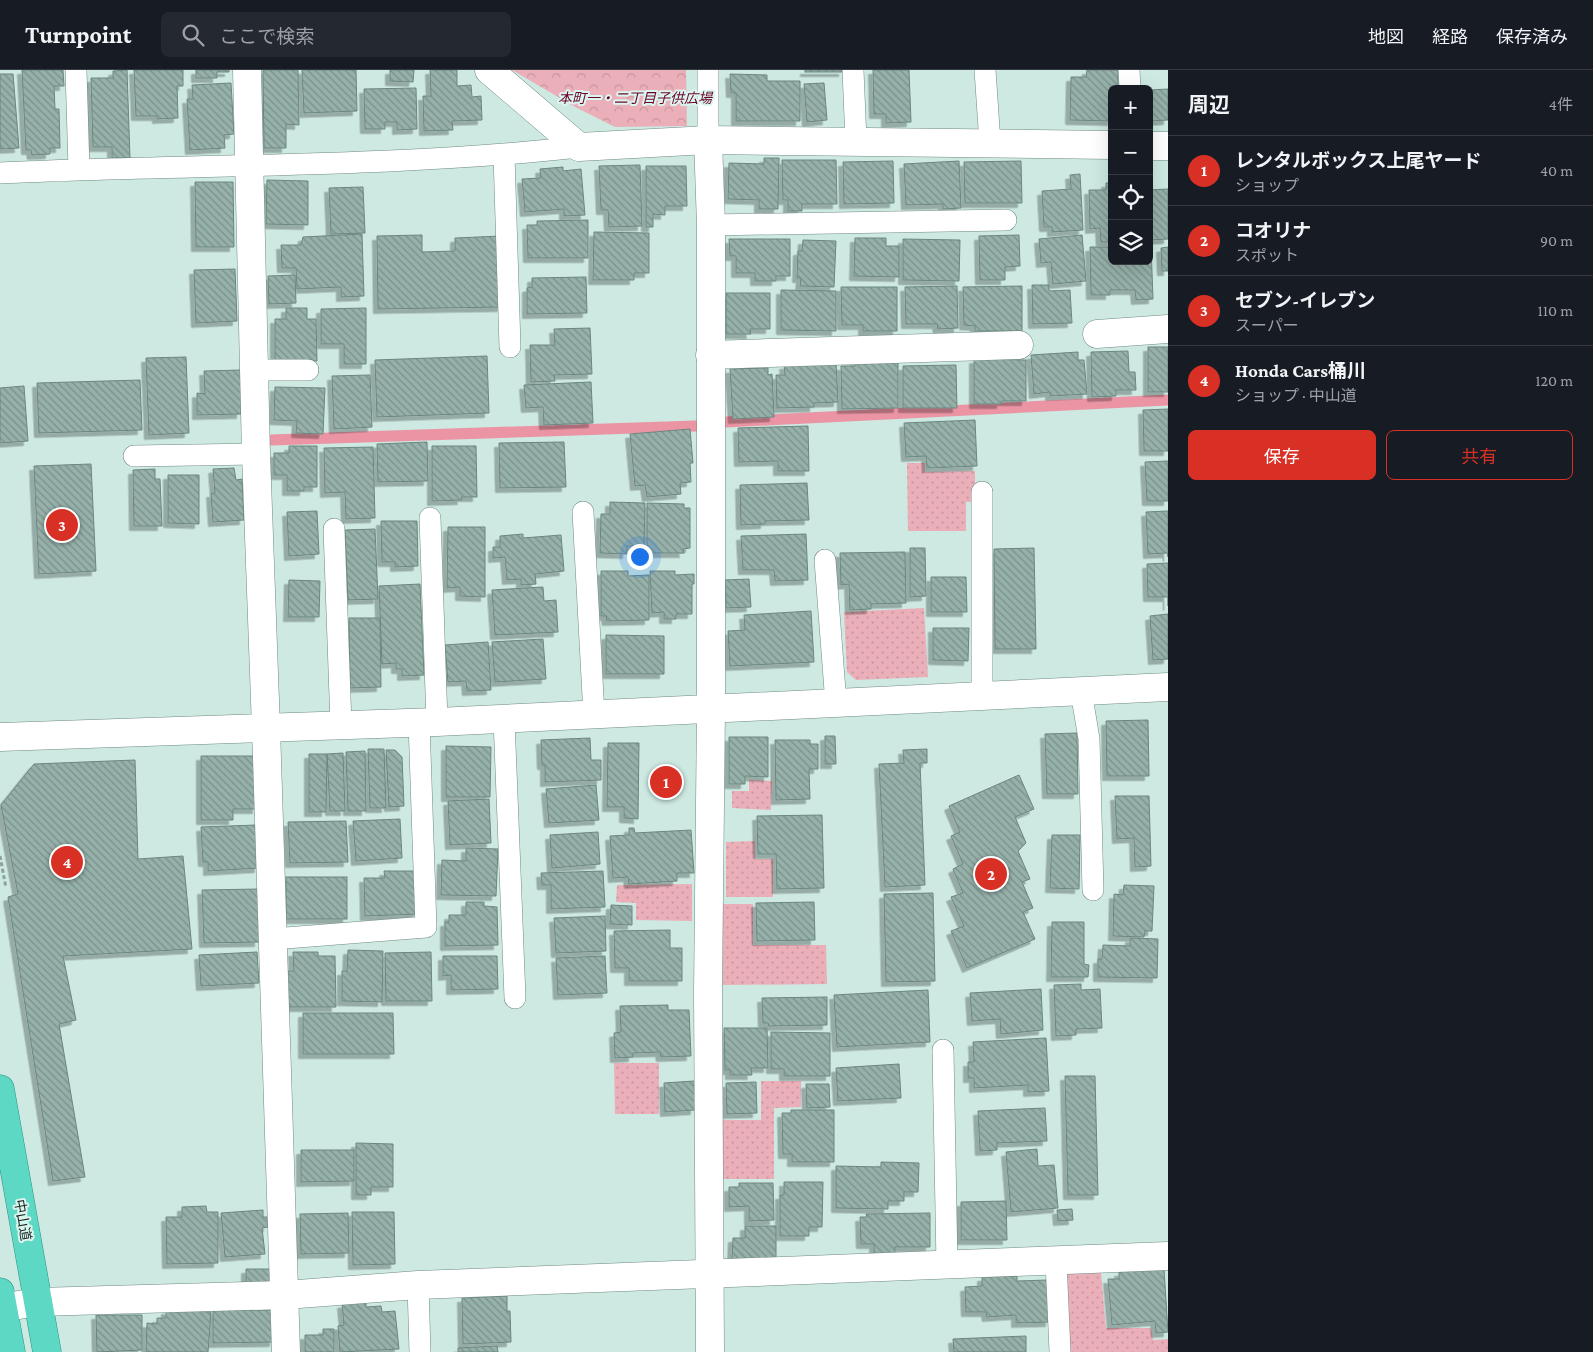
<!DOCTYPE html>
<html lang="ja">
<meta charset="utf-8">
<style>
body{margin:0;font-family:"Crimson Pro","Noto Sans JP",serif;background:#242831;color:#f1f3f6}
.controls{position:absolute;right:15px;top:15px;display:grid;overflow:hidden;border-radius:8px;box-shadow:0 5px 20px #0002}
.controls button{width:45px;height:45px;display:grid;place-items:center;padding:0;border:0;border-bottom:1px solid #363941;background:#171b24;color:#f1f3f6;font:25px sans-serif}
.you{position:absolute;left:639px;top:486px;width:18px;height:18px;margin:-12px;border:4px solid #fff;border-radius:50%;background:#1a73e8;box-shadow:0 0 0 8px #1a73e833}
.badge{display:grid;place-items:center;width:32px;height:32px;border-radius:50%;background:#d93025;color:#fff;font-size:16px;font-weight:700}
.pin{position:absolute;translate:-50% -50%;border:2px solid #fff;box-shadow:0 1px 5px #0006}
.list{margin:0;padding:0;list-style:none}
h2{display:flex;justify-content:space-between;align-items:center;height:65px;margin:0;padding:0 20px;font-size:21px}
h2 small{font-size:16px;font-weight:400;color:#9ea1a6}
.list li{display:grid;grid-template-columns:32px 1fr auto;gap:15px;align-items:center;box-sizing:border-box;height:70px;padding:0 20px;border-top:1px solid #363941}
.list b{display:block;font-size:19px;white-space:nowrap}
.list p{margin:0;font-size:16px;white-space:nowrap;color:#9ea1a6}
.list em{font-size:16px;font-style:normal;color:#9ea1a6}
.actions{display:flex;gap:10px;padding:15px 20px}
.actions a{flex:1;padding:11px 0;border:1px solid #d93025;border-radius:8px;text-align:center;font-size:18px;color:#d93025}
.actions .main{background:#d93025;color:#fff}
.icon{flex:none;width:28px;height:28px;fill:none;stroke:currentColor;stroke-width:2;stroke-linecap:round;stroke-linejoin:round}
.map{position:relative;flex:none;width:1168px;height:1282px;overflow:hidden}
header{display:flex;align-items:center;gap:30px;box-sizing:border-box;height:70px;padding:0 25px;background:#171b24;border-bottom:1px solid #363941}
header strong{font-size:24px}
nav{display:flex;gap:28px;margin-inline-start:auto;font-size:18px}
.search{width:350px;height:45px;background:#242831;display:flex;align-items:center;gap:12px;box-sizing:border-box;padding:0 18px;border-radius:8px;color:#9ea1a6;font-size:19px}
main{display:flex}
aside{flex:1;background:#171b24}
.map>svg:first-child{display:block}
.grass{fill:url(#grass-dots)}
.park{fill:url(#park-crowns)}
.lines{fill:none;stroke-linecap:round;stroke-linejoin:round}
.stream{stroke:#ea94a4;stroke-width:11}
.building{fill:url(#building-back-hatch);stroke:#6c8680;filter:url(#shadow)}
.service-casing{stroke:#708a84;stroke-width:22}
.minor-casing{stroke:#708a84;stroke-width:29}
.tertiary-casing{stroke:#708a84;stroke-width:29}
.trunk-casing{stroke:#2b9482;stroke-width:29}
.path{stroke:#8ba19b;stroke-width:3;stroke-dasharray:4 2.5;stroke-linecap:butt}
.service{stroke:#fff;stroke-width:21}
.minor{stroke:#fff;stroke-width:28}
.tertiary{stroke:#fff;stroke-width:28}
.trunk{stroke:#5cd8c4;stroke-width:28}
.labels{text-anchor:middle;stroke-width:4;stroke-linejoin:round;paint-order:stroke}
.park-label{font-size:14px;font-style:italic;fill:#6c022b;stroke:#daf6ef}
.street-label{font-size:14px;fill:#1a2522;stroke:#daf6ef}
</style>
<header>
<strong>Turnpoint</strong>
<div class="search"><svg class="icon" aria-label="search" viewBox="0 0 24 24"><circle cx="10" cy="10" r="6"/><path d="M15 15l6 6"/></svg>ここで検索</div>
<nav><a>地図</a><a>経路</a><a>保存済み</a></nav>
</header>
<main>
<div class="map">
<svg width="1168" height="1282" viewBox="0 0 1168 1282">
<defs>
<pattern id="grass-dots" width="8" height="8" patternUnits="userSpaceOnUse" patternTransform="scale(1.25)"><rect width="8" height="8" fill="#eaafb8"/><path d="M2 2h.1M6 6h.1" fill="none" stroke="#c8969e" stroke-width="1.8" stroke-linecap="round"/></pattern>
<pattern id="park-crowns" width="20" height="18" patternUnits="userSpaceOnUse" patternTransform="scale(1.25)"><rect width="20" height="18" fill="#eaafb8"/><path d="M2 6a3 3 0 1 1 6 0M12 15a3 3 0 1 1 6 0" fill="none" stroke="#c8969e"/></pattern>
<pattern id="building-back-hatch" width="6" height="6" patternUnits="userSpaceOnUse" patternTransform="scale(1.25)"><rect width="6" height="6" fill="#96b1aa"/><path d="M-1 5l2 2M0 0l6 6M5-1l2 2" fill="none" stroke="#7a908a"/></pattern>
<filter id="shadow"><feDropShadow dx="-4.5" dy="4.5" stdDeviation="0" flood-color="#0004"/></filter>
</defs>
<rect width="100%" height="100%" fill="#cde9e2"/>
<g class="grass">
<path d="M907,393H925V402L975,401V432H966V461H908Z"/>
<path d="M924,538L928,607L856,610L847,602L844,542Z"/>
<path d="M749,710L772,711L771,740L732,738V721H749Z"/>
<path d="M755,771V789H773V827H726V772Z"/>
<path d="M692,814V851L636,850V833L616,832L617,815Z"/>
<path d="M722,834H753V875H826L827,914L723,915Z"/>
<path d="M614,993H659V1044H615Z"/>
<path d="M761,1011H801V1037L774,1038V1109H721V1050H761Z"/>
<path d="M1101,1203L1106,1258H1151L1153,1270L1168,1269V1282H1069L1064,1204Z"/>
</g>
<path class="park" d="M512,0H686L687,56L615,57L577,38Z"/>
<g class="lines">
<g class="stream">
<path d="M726,352L1168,330"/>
<path d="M271,370L696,356"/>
</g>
</g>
<g class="building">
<path d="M22,0H63L64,16H54L55,39H59L60,78H50V84L32,85L31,80H26Z"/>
<path d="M127,0L130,88H112V77H93L91,8H113V1Z"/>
<path d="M134,0H183V16H177L178,48L157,49V46H136Z"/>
<path d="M196,0H229V2H217V8H196Z"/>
<path d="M263,0H298L299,55L286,54V78H264Z"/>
<path d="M302,0H356L357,41L304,43Z"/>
<path d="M390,0H414L413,12L390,11Z"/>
<path d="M430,0H457V16L471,15L472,27L481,26L482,50L452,51L453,60L424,61L423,26H431Z"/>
<rect x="805" y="0" width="38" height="2"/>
<path d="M873,0H909L911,52L886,53V44H874Z"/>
<path d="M1087,0H1118V19H1112V51L1070,50L1071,7H1086Z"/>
<path d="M0,4H13L19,78L0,79Z"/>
<path d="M730,4L767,5V11H800V51H736V23H731Z"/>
<path d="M231,13L234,64L224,65L225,78L190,80L187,29H193L192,15Z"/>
<path d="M824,13L827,50L807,52L804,14Z"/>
<path d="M416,18L417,59L397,60V52H385V59H365L364,19Z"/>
<path d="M1168,19V50L1150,51L1149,20Z"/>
<path d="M764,88H779L778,139H759V130L728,129L729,93L764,94Z"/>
<path d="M782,90H836L837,134H802V141H788V130H783Z"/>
<path d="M893,91L894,133L844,134L843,92Z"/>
<path d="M959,91L961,138L943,139V134L906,135L904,94Z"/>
<path d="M1021,91L1022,133H965L964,92Z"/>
<path d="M640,95L642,156L609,157L608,140H601L599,96Z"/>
<path d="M646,96H686L687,136H665V145L653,144V157H646Z"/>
<path d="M563,97V101L581,99L585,145L564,146V139L525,142L522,109L541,108L540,99Z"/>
<path d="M1080,104L1083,160L1052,162V157H1044L1042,121L1071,119L1070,105Z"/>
<path d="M267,110L308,111V155L266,154Z"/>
<path d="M195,112H233L234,177H196Z"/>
<path d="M1106,113H1112V172H1101L1100,158L1090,159L1089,120H1106Z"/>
<path d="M363,117L365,163L331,164L329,118Z"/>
<path d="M1168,119V169L1149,170V120Z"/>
<path d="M588,150V188H528L527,155H537V151Z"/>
<path d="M594,162L649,163V203H634V210H593Z"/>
<path d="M362,164L364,226L341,227V217L297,219L296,198H282L281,175H301L303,167Z"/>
<path d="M422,165V182L455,181V168L501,166L502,237L378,239L377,166Z"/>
<path d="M1019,165L1020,196L1005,197V210H980L979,166Z"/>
<path d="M1082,165L1086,211L1053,214L1051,192L1041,193L1039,169Z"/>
<path d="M855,168H886V176H899V207L854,206Z"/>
<path d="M729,169H790V206H776V211H755V203H736V186H730Z"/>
<path d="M903,169L960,170L959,211L903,210Z"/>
<path d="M803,170L836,171L834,217L800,216L801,208H797L798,181H802Z"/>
<path d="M1149,175H1151L1153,229L1136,230L1135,220H1110V225H1091L1090,177H1112V191H1149Z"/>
<path d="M1168,177V201H1162L1161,178Z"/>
<path d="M235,199L237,251L196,253L194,200Z"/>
<path d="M295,205L296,233L269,234L268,206Z"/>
<path d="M586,207L587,243L527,244V218L532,217V208Z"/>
<path d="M1032,215H1049V221L1070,220L1072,253L1033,254Z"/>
<path d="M957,216L958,258L938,259L937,254H906L905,217Z"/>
<path d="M1022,216V261H975V256L964,255L963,217Z"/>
<path d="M841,217H897V261H863V255H842Z"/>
<path d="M781,220L836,221V261L781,260Z"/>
<path d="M726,223H770V259H750L751,264H726Z"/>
<path d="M286,238H307V249H316L317,291H275V249H286Z"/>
<path d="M366,238V294H344V274H321V239Z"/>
<path d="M590,258L592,304L554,305L555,311L531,312L530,275H555L554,259Z"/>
<rect x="1148" y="277" width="20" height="45"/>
<path d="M1128,281L1129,302H1135L1136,320H1116V326L1092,327L1091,282Z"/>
<path d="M1078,282V290H1084L1087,324L1050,326V322L1034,324L1031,285Z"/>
<path d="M487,286L489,343L377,347L375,290Z"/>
<path d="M186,287L189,363L149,365L146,288Z"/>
<path d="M974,289L1026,290V331H1001V334H974Z"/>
<path d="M855,291H898V338L842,339L841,296H855Z"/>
<path d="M836,293L838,332L814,333V337L777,338L776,305H785L784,295Z"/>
<path d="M956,295L957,338H903V296Z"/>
<path d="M768,298V305L772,304L774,347L733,349L730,299Z"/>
<path d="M241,300V344L197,345V323L205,324L204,301Z"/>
<path d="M370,305L372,357L334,359L332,306Z"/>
<path d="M140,310L142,360L39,363L37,313Z"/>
<path d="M591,312L593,353L544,355L543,337L526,338L524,315Z"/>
<path d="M24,316L28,371L0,373V318Z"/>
<path d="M275,317L325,318L323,364L296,363L297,351L274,350Z"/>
<path d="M1168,339V381H1144L1143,340Z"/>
<path d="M975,350L977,396L927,398L926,386L906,387L904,353Z"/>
<path d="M808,356L809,401H778V391L739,392L738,358Z"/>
<path d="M690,359L693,393H690L691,412L680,413L681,424L647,427L645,415L635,416L630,364Z"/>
<path d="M427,372L428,411L378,412L377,374Z"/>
<path d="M564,372L566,417L500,418L499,373Z"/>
<path d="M289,376H317V417H304V421H287V405H274V383H289Z"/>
<path d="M432,376H476L477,427H461L462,430L432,431Z"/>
<path d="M373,377L375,448L346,449L345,422L325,423L324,378Z"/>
<path d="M1168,391V431H1147L1145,392Z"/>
<path d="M91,394L96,501L39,504L34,396Z"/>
<path d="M234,398L236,410L242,409L244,450L213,452L211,423H215L213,399Z"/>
<path d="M155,399V409H160L162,456H134L133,400Z"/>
<path d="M168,405H199V454L168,453Z"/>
<path d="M807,413L809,450L765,451V454L741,455L740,415Z"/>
<path d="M610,432L645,433L644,477L627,476V484L600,483L601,444H610Z"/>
<path d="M647,433L684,434V438H690V478L683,479L684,483H647Z"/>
<path d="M317,441L319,484L289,486L287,442Z"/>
<path d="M1168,441V487L1167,483L1148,484L1146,442Z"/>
<path d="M381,451H417L418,496L395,497V492H382Z"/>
<path d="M448,457H485V527L460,526V517L447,518Z"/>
<path d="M375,459L378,529L348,530L345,460Z"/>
<path d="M523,464V468L561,465L564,501L535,504L536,514L521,515V509L507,510L505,487L493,488V477H500V466Z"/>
<path d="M806,464L808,510L775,511L774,500H743L741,466Z"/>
<path d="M910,478H925L926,526L910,527Z"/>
<path d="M1034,478L1036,579H995L994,479Z"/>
<path d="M905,482L906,533L871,534V539L850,540L849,514L841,515L840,483Z"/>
<path d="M1168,493V536V527H1148L1147,494Z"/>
<path d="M601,501H628V506L649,505V550L607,551L606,546H601Z"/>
<path d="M650,501H675V505L694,504V514H692V544H676V549H664V542L652,543Z"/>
<path d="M931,507H966L967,542H931Z"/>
<path d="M749,509L751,537L726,538L725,510Z"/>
<path d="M289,510L320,511L319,547H288Z"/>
<path d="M420,514L424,605L402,606V599H396V593L382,594L379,516Z"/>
<path d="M543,517L544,531L556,530L558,562L495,565L492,520Z"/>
<path d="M811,541L814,592L730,596L728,561L745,560L744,545Z"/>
<path d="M1168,544V589L1153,590L1150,546Z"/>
<path d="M349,548H380L381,617L350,618Z"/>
<path d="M933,558H969L968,591L933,590Z"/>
<path d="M606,565L664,566V604H606Z"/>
<path d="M543,569L546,609L495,612L492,572Z"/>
<path d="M488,572L491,620L467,621L466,611L448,612L445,575Z"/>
<path d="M1148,650L1149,706H1107L1106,651Z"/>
<path d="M1077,663L1078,724H1047L1045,664Z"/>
<path d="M825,666H835L836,694H825Z"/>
<path d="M729,667H768V707L745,706V714H729Z"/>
<path d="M590,668L591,690H601V710L545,712V695H542L541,670Z"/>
<path d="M775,670H810V674H818V699H809L810,729L776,730Z"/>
<path d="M608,673H639L638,749L624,748V737H607Z"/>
<path d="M446,676L491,677L490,727H446Z"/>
<path d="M368,679H384L386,738H370Z"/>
<path d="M927,679V693H920L925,815L885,817L879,694L904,693L903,680Z"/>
<path d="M386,680H395L402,687L404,736L389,737Z"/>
<path d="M365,681L366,741H348L346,682Z"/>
<path d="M343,683L345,741H330L327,684Z"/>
<path d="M309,684H327L326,742H309Z"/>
<path d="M201,686H256L257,739H233V750H201Z"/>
<path d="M135,690L138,789L183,786L192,879L63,886L76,950L59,954L85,1107L53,1111L8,827L18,824L1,735L34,694Z"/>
<path d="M1019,705L1034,739L1015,747L1026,773L1018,781L1030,809L1022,812L1033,838L1023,842L1035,869L967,898L951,861L964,856L951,827L963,823L953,799L963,794L951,766L960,762L949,736Z"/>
<path d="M596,715L599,750L549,753L546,719Z"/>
<path d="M1115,726H1149L1151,796L1135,797L1134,768L1117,769Z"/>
<path d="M489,729L491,773L450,775L448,731Z"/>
<path d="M822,745L824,818L777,819L776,784H758L757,746Z"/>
<path d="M400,749L402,788L356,791L353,751Z"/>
<path d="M346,751L348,792L290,793L288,752Z"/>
<path d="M256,755L259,798L208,801V792H203L201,757Z"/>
<path d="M629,758H634L635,763L691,760L694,803H677V811L629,814L628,807L613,808L610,766L629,765Z"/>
<path d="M598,762L600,794L552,798L550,765Z"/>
<path d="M1052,765H1080L1079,819L1050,818Z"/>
<path d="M466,778L498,779L496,826L441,825L442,790L466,791Z"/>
<path d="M384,801H417L418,844L365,846L364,808H385Z"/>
<path d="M603,801L605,837L551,839V815H542L541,803Z"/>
<rect x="286" y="807" width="61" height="42"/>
<path d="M1124,815L1154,816L1152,861H1145L1144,867L1113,866L1114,824L1123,825Z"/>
<path d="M259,819V872L204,873L202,820Z"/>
<path d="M933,823L935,911L886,912L884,824Z"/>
<path d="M466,832H484V836L497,837L498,875L445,876V852H449V845H466Z"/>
<path d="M814,832L815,870L757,871L756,833Z"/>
<path d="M611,835L632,836V855L610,854Z"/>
<path d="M605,846L606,881L556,883L554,848Z"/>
<path d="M1052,852H1084V894L1089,895L1088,907H1051Z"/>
<path d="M670,860V878H682V911H629V898H615L614,861Z"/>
<path d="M1130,868L1158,869L1157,908L1098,907V889H1102L1103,875L1130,876Z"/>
<path d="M348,880L383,881L382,932L342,931V901H347Z"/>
<path d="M257,882L259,913L201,916L199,885Z"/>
<path d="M293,882H318V886H335L336,937H286V901H294Z"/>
<path d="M431,882L432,931H386L385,883Z"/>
<path d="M443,886H497L498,919L451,920V905L443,906Z"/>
<path d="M605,886L607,923L558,925L556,888Z"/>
<path d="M1081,914V920L1100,919L1102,958L1076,959V965L1056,966L1054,915Z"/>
<path d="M1041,919L1043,960L1001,964L1000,949L972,951L970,923Z"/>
<path d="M928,920L930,972L837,977L834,925Z"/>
<path d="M827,927V955L769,956L768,953H763L762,928Z"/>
<path d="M668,935V940H689L691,986L661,987L660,982L633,983V987L615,988L614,963L621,962L620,936Z"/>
<path d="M303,943H393L394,984H303Z"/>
<path d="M724,958H767L768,998H751L752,1005H730V1000H725Z"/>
<path d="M771,962L830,963V1006H784V999H771Z"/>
<path d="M1046,968L1049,1021L1028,1022V1015L974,1018V1008H968V992H974L973,972Z"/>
<path d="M899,994L901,1028L838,1031L836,998Z"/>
<path d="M1065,1006H1095L1098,1125H1068Z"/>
<path d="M694,1011L695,1040L665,1042L664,1013Z"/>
<path d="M756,1012L757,1043L727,1044L726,1013Z"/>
<path d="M806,1014H829L830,1037L807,1038Z"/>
<path d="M1045,1038L1047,1071L997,1073V1080L980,1081L978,1041Z"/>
<path d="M791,1040H834V1092H792V1084H783L782,1043H791Z"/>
<path d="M356,1073L393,1074V1117H371V1125H356Z"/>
<path d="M1037,1079L1038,1096L1054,1095L1058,1138L1011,1142L1006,1082Z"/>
<path d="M301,1080H354V1111L301,1112Z"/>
<path d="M881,1092L919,1093L918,1122H904V1131H888V1139L836,1138V1096L881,1097Z"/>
<path d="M784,1112H823L822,1157H809V1166H780V1125H784Z"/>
<path d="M739,1113H773L774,1150L749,1151V1136L729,1137V1117H739Z"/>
<path d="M1006,1131L1007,1170H961V1132Z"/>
<path d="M206,1136L207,1142H218V1193L167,1194L166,1147H182V1137Z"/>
<path d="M1072,1139L1073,1150L1058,1151L1057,1140Z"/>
<path d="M263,1140V1147H267L268,1157L262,1158L265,1184L225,1187L221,1143Z"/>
<path d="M352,1142H394L395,1194L353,1195Z"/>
<path d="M348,1143L349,1183L301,1184L300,1144Z"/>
<path d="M930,1143V1177H895V1184H874V1174H861L860,1147H867L866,1144Z"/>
<path d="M745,1156H776V1189H732L733,1168H745Z"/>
<path d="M246,1199H270V1215L246,1216Z"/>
<path d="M1164,1199L1168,1262L1156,1263L1155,1251L1112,1255L1108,1209H1119V1202Z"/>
<path d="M1017,1206V1211L1048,1210L1050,1252L1016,1253V1245L987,1247L986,1242H966L965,1217L982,1216V1207Z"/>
<path d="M507,1226V1241H510L511,1272L463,1274L462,1228Z"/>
<path d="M366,1232V1237L381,1236L382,1242L395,1241L399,1279L340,1282L338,1256L344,1255L342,1234Z"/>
<path d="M166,1240L211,1242L208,1282H146L147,1253L157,1254V1248H166Z"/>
<path d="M213,1240H274V1272L213,1273Z"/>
<path d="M96,1245H142V1280L97,1282Z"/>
<path d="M323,1259H334V1282H305V1265H323Z"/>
<path d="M1026,1266V1282H954L953,1269Z"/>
<path d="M497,1276L498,1282H458V1278Z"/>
</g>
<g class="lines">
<g class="service-casing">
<g id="service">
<path d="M76,0L79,99"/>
<path d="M853,0L856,71"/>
<path d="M985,0L990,73"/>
<path d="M1129,0L1130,19"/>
<path d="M708,70V0"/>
<path d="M504,85L510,277"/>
<path d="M0,103C193,94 387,98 579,77"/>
<path d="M711,155L1006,150"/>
<path d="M253,300H308"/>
<path d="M134,386L256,384"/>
<path d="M583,442L594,645"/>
<path d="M430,448L437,652"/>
<path d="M334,459L341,655"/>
<path d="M825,490L836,634"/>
<path d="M1081,621L1089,669L1093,820"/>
<path d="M982,627V422"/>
<path d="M504,649L515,928"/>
<path d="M273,869L426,857L419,652"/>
<path d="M943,980L947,1195"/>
<path d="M1056,1190L1060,1282"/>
<path d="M418,1215L420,1282"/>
</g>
</g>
<g class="minor-casing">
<g id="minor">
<path d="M247,0L256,384L266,658L286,1282"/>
<path d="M489,0L579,77L708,70L1112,75"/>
<path d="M708,70L711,155V639L708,922L710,1282"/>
<path d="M1149,76H1168"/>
<path d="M1097,264L1168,259"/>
<path d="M710,285L1019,275"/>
<path d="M0,1238L38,1232L285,1225L418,1215L1168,1186"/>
</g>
</g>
<g class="tertiary-casing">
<path id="tertiary" d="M0,667L437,652L1168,617"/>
</g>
<g class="trunk-casing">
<g id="trunk">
<path d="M0,1019L47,1282"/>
<path d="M0,1222L11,1282"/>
</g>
</g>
<path class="path" d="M0,786L6,818"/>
<use href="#service" class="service"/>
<use href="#minor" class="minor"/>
<use href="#tertiary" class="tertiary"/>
<use href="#trunk" class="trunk"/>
</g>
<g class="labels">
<g class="park-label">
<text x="635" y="33">本町一・二丁目子供広場</text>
</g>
<g class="street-label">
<text transform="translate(23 1150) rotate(80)" y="5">中山道</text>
</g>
</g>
</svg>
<div class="controls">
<button>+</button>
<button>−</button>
<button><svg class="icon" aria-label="locate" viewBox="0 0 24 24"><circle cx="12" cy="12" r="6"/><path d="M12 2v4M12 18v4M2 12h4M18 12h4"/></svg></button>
<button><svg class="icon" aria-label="layers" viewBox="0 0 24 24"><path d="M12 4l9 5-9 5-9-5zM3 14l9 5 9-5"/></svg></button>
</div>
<div class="you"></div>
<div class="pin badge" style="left:666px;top:712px">1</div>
<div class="pin badge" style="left:991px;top:804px">2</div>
<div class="pin badge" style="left:62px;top:455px">3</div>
<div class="pin badge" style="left:67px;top:792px">4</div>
</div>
<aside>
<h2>周辺<small>4件</small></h2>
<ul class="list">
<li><span class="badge">1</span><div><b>レンタルボックス上尾ヤード</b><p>ショップ</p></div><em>40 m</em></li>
<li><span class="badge">2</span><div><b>コオリナ</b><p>スポット</p></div><em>90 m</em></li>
<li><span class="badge">3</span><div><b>セブン-イレブン</b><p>スーパー</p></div><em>110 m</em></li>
<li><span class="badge">4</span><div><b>Honda Cars桶川</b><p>ショップ · 中山道</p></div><em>120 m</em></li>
</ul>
<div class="actions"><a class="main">保存</a><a>共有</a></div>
</aside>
</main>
